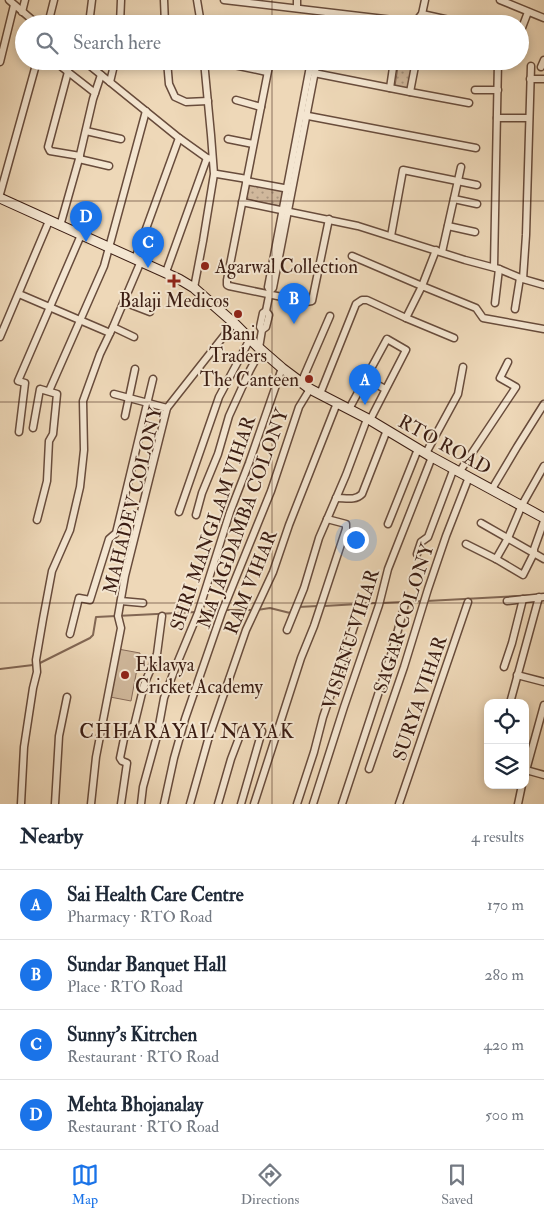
<!DOCTYPE html>
<meta charset="utf-8">
<style>
body{margin:0;font-family:"IM FELL Double Pica",serif;background:#f6f6f7;color:#1f2937}
.controls{position:absolute;right:15px;bottom:15px;display:grid;overflow:hidden;border-radius:10px;box-shadow:0 2px 8px #0003}
.controls button{width:45px;height:45px;display:grid;place-items:center;padding:0;border:0;border-bottom:1px solid #e0e1e3;background:#fff;color:#1f2937;font:25px sans-serif}
.you{position:absolute;left:355px;top:539px;width:18px;height:18px;margin:-12px;border:4px solid #fff;border-radius:50%;background:#1a73e8;box-shadow:0 0 0 8px #1a73e833}
.badge{display:grid;place-items:center;width:32px;height:32px;border-radius:50%;background:#1a73e8;color:#fff;font-size:16px;font-weight:700}
.pin{position:absolute;translate:-50% -41px;filter:drop-shadow(0 1px 2px #0008)}
.pin::after{content:'';position:absolute;top:26px;width:18px;height:15px;background:inherit;clip-path:polygon(0 0,100% 0,50% 100%)}
.list{margin:0;padding:0;list-style:none}
h2{display:flex;justify-content:space-between;align-items:center;height:65px;margin:0;padding:0 20px;font-size:21px}
h2 small{font-size:16px;font-weight:400;color:#747a83}
.list li{display:grid;grid-template-columns:32px 1fr auto;gap:15px;align-items:center;box-sizing:border-box;height:70px;padding:0 20px;border-top:1px solid #e0e1e3}
.list b{display:block;font-size:19px;white-space:nowrap}
.list p{margin:0;font-size:16px;white-space:nowrap;color:#747a83}
.list em{font-size:16px;font-style:normal;color:#747a83}
.icon{flex:none;width:28px;height:28px;fill:none;stroke:currentColor;stroke-width:2;stroke-linecap:round;stroke-linejoin:round}
.map{position:relative;flex:none;width:544px;height:804px;overflow:hidden}
.search{position:absolute;background:#fff;box-shadow:0 2px 8px #0003;left:15px;right:15px;top:15px;height:55px;display:flex;align-items:center;gap:12px;box-sizing:border-box;padding:0 18px;border-radius:28px;color:#747a83;font-size:19px}
.sheet{height:345px;background:#fff}
nav{display:flex;justify-content:space-around;align-items:center;box-sizing:border-box;height:70px;border-top:1px solid #e0e1e3;background:#fff;font-size:14px;color:#747a83}
nav a{display:grid;justify-items:center;gap:2px}
nav .on{color:#1a73e8}
.map>svg:first-child{display:block}
.green{fill:#d0b89c;stroke:#866a58}
.park{fill:url(#park-dots);stroke:#866a58}
.lines{fill:none;stroke-linecap:round;stroke-linejoin:round}
.stream{stroke:#826754;stroke-width:2}
.street-casing{stroke:#684c3c;stroke-width:9}
.secondary-casing{stroke:#3b1d13;stroke-width:11}
.street{stroke:#f4e6d1;stroke-width:6}
.secondary{stroke:#f4e6d1;stroke-width:9}
.grid{fill:none;stroke:#3b1d13;stroke-width:1;stroke-opacity:0.55}
.poi-dot{fill:#8f2418;stroke:#f4e6d1;stroke-width:2}
.labels{text-anchor:middle;stroke-width:4;stroke-linejoin:round;paint-order:stroke}
.poi-label{font-size:19px;fill:#3b1d13;stroke:#f4e6d1;text-anchor:start}
.street-label{font-size:19px;fill:#3b1d13;stroke:#f4e6d1}
.neighbourhood-label{font-size:20px;letter-spacing:1px;fill:#3b1d13;stroke:#f4e6d1}
</style>
<div class="map">
<svg width="544" height="804" viewBox="0 0 544 804">
<defs>
<pattern id="park-dots" width="8" height="8" patternUnits="userSpaceOnUse" patternTransform="scale(1.25)"><rect width="8" height="8" fill="#d0b89c"/><path d="M2 2h.1M6 6h.1" fill="none" stroke="#aa957e" stroke-width="1.8" stroke-linecap="round"/></pattern>
</defs>
<rect width="100%" height="100%" fill="#eed8b8"/>
<filter id="stains"><feTurbulence type="fractalNoise" baseFrequency=".004" numOctaves="4"/><feColorMatrix values="0 0 0 0 .2 0 0 0 0 .09 0 0 0 0 .02 0 0 0 .5 -.17"/></filter>
<radialGradient id="worn" r=".72"><stop offset=".6" stop-color="#630" stop-opacity="0"/><stop offset="1" stop-color="#630" stop-opacity=".3"/></radialGradient>
<path class="green" d="M118,649L140,653L131,701L110,697Z"/>
<g class="park">
<path d="M399,61H412L408,88L395,86Z"/>
<path d="M250,184L283,190L280,206L246,199Z"/>
</g>
<g class="lines">
<g class="stream">
<path d="M427,601L537,595"/>
<path d="M382,603L422,601"/>
<path d="M324,606L376,603"/>
<path d="M298,607L318,606"/>
<path d="M225,610H253"/>
<path d="M257,610L270,608L290,613L293,607"/>
<path d="M201,612L220,610"/>
<path d="M38,664L90,638L93,635L96,617L197,612"/>
<path d="M0,669L33,665"/>
</g>
<g class="street-casing">
<g id="street">
<path d="M9,0L37,24"/>
<path d="M164,0L165,24"/>
<path d="M197,0L201,24"/>
<path d="M224,0L410,22L417,20L422,14L425,0"/>
<path d="M500,0L544,18"/>
<path d="M297,8V0"/>
<path d="M22,12L25,0"/>
<path d="M422,14L467,24"/>
<path d="M203,20L219,24"/>
<path d="M48,24L54,0"/>
<path d="M89,24L92,0"/>
<path d="M120,24L121,0"/>
<path d="M520,33L528,12"/>
<path d="M54,61L95,93"/>
<path d="M84,61L179,138L207,158L212,159"/>
<path d="M167,61L169,84L175,97L186,102L208,101"/>
<path d="M215,61L267,72"/>
<path d="M270,61L227,280V285L229,286L306,302L312,301L329,219"/>
<path d="M0,62L14,5"/>
<path d="M541,67L544,60"/>
<path d="M68,72L48,147L50,151L80,156"/>
<path d="M314,73L410,92L469,103"/>
<path d="M530,79H544"/>
<path d="M110,82L115,61"/>
<path d="M390,88L394,61"/>
<path d="M475,90H498"/>
<path d="M410,92L416,61"/>
<path d="M236,100L261,107"/>
<path d="M303,115L476,148"/>
<path d="M497,118H529"/>
<path d="M86,131L121,139"/>
<path d="M228,139L253,144"/>
<path d="M79,159L109,166"/>
<path d="M217,174L247,179"/>
<path d="M246,181L289,189"/>
<path d="M0,194L37,61"/>
<path d="M454,199L477,204"/>
<path d="M242,202L358,226L465,260L499,269L523,279L544,285"/>
<path d="M60,226L79,159L93,99L101,75"/>
<path d="M448,226L475,232"/>
<path d="M391,236L403,170L477,185"/>
<path d="M442,252L461,167"/>
<path d="M352,256L422,286L436,250"/>
<path d="M135,259L179,138"/>
<path d="M494,267L498,61"/>
<path d="M166,272L207,158"/>
<path d="M523,279L526,235L531,66"/>
<path d="M194,288L203,241L214,174L211,135L204,61"/>
<path d="M270,291L273,288L317,61"/>
<path d="M19,294L110,333"/>
<path d="M124,302L150,312"/>
<path d="M495,303L499,269"/>
<path d="M515,309L520,278"/>
<path d="M406,318L454,338"/>
<path d="M113,327L134,337"/>
<path d="M262,330L260,327L263,313L266,311"/>
<path d="M0,337L49,221"/>
<path d="M259,348L262,330L266,327L269,315L266,311L270,291L268,287L311,61"/>
<path d="M365,378L385,389"/>
<path d="M301,383L330,316"/>
<path d="M49,391L104,266L146,111"/>
<path d="M114,394L167,408"/>
<path d="M320,394L356,304L362,300H367L406,318L422,286L476,308L483,318L544,329"/>
<path d="M349,409L387,339L406,350L370,420"/>
<path d="M125,416L135,369"/>
<path d="M33,428L40,389L57,394L53,434L49,441L47,481L37,520"/>
<path d="M19,432L25,383L18,381L81,235"/>
<path d="M426,453L458,394L463,367"/>
<path d="M460,471L516,387L500,378L508,362"/>
<path d="M492,489L517,447L544,404"/>
<path d="M336,498C346,498 355,501 362,494L387,430"/>
<path d="M179,512L219,397L250,339"/>
<path d="M196,515L202,493L218,454L229,416L250,370L261,350"/>
<path d="M481,523L544,559"/>
<path d="M388,524L418,449"/>
<path d="M466,544L496,559L523,575L534,553V549L544,521"/>
<path d="M417,554L421,542L428,537L454,468"/>
<path d="M496,559L508,538L522,505L544,466"/>
<path d="M121,601L143,603"/>
<path d="M507,601L544,597"/>
<path d="M287,630L304,588L319,538L346,475L367,419"/>
<path d="M70,634L79,598L90,600L109,539L116,533L153,379"/>
<path d="M504,667L512,643L523,599"/>
<path d="M517,675L544,682"/>
<path d="M510,703L539,597"/>
<path d="M369,769L404,667L428,589L446,536L469,477"/>
<path d="M526,770L544,775"/>
<path d="M525,774L544,705"/>
<path d="M21,804L24,747L33,688L37,672L36,660L43,619L52,571L70,530L80,487L84,450L83,401L100,354L113,327L141,261"/>
<path d="M55,804L59,736L67,697"/>
<path d="M91,804L96,757L121,628L118,616L125,576L167,408L234,323"/>
<path d="M121,804L127,763L122,761L120,758L126,729L134,726L144,685L157,654L162,616"/>
<path d="M141,804L143,787L157,736L164,698L176,666L198,613L230,512L249,463L282,368"/>
<path d="M164,804L174,758L185,719L222,612L271,491L299,407L310,389"/>
<path d="M190,804L208,740L246,630L273,572L289,525L337,403"/>
<path d="M218,804L231,759L242,730"/>
<path d="M241,804L262,731"/>
<path d="M254,804L301,658L314,626L346,529V524L327,519"/>
<path d="M297,804L314,752L323,717L355,624"/>
<path d="M313,804L344,707L379,605L388,569L432,457"/>
<path d="M342,804L392,652L405,604"/>
<path d="M399,804L468,602"/>
<path d="M518,804L522,785"/>
</g>
</g>
<g class="secondary-casing">
<path id="secondary" d="M0,198L179,279L194,288L234,323L259,348L282,368L310,389L370,420L430,456L544,518"/>
</g>
<use href="#street" class="street"/>
<use href="#secondary" class="secondary"/>
</g>
<path class="grid" d="M272,0V24M272,61V804M0,201H544M0,402H544M0,603H544"/>
<g class="poi-dot">
<circle cx="205" cy="266" r="5"/>
<path d="M171.5 273.5h5v5h5v5h-5v5h-5v-5h-5v-5h5z"/>
<circle cx="238" cy="314" r="5"/>
<circle cx="309" cy="379" r="5"/>
<circle cx="125" cy="675" r="5"/>
</g>
<g class="labels">
<g class="poi-label">
<text x="215" y="273">Agarwal Collection</text>
<text x="174" y="307" text-anchor="middle">Balaji Medicos</text>
<text x="238" y="340" text-anchor="middle">Bani<tspan x="238" dy="22">Traders</tspan></text>
<text x="299" y="386" text-anchor="end">The Canteen</text>
<text x="135" y="671">Eklavya<tspan x="135" dy="22">Cricket Academy</tspan></text>
</g>
<g class="street-label">
<text transform="translate(445 444) rotate(29)" y="7">RTO ROAD</text>
<text transform="translate(132 500) rotate(-76)" y="7">MAHADEV COLONY</text>
<text transform="translate(242 518) rotate(-70)" y="7">MA JAGDAMBA COLONY</text>
<text transform="translate(212 523) rotate(-71)" y="7">SHRI MANGLAM VIHAR</text>
<text transform="translate(250 582) rotate(-68)" y="7">RAM VIHAR</text>
<text transform="translate(403 618) rotate(-72)" y="7">SAGAR COLONY</text>
<text transform="translate(350 639) rotate(-72)" y="7">VISHNU VIHAR</text>
<text transform="translate(419 698) rotate(-71)" y="7">SURYA VIHAR</text>
</g>
<g class="neighbourhood-label">
<text x="187" y="738">CHHARAYAL NAYAK</text>
</g>
</g>
<rect width="100%" height="100%" filter="url(#stains)"/>
<rect width="100%" height="100%" fill="url(#worn)"/>
</svg>
<div class="controls">
<button><svg class="icon" aria-label="locate" viewBox="0 0 24 24"><circle cx="12" cy="12" r="6"/><path d="M12 2v4M12 18v4M2 12h4M18 12h4"/></svg></button>
<button><svg class="icon" aria-label="layers" viewBox="0 0 24 24"><path d="M12 4l9 5-9 5-9-5zM3 14l9 5 9-5"/></svg></button>
</div>
<div class="you"></div>
<div class="pin badge" style="left:365px;top:405px">A</div>
<div class="pin badge" style="left:294px;top:324px">B</div>
<div class="pin badge" style="left:148px;top:268px">C</div>
<div class="pin badge" style="left:86px;top:242px">D</div>
<div class="search"><svg class="icon" aria-label="search" viewBox="0 0 24 24"><circle cx="10" cy="10" r="6"/><path d="M15 15l6 6"/></svg>Search here</div>
</div>
<section class="sheet">
<h2>Nearby<small>4 results</small></h2>
<ul class="list">
<li><span class="badge">A</span><div><b>Sai Health Care Centre</b><p>Pharmacy · RTO Road</p></div><em>170 m</em></li>
<li><span class="badge">B</span><div><b>Sundar Banquet Hall</b><p>Place · RTO Road</p></div><em>280 m</em></li>
<li><span class="badge">C</span><div><b>Sunny's Kitrchen</b><p>Restaurant · RTO Road</p></div><em>420 m</em></li>
<li><span class="badge">D</span><div><b>Mehta Bhojanalay</b><p>Restaurant · RTO Road</p></div><em>500 m</em></li>
</ul>
</section>
<nav>
<a class="on"><svg class="icon" aria-label="map" viewBox="0 0 24 24"><path d="M3 6l6-2 6 2 6-2v14l-6 2-6-2-6 2zM9 4v14M15 6v14"/></svg>Map</a>
<a><svg class="icon" aria-label="directions" viewBox="0 0 24 24"><path d="M12 3l9 9-9 9-9-9zM9 14v-3h6M13 9l2 2-2 2"/></svg>Directions</a>
<a><svg class="icon" aria-label="saved" viewBox="0 0 24 24"><path d="M7 4h10v16l-5-4-5 4z"/></svg>Saved</a>
</nav>
